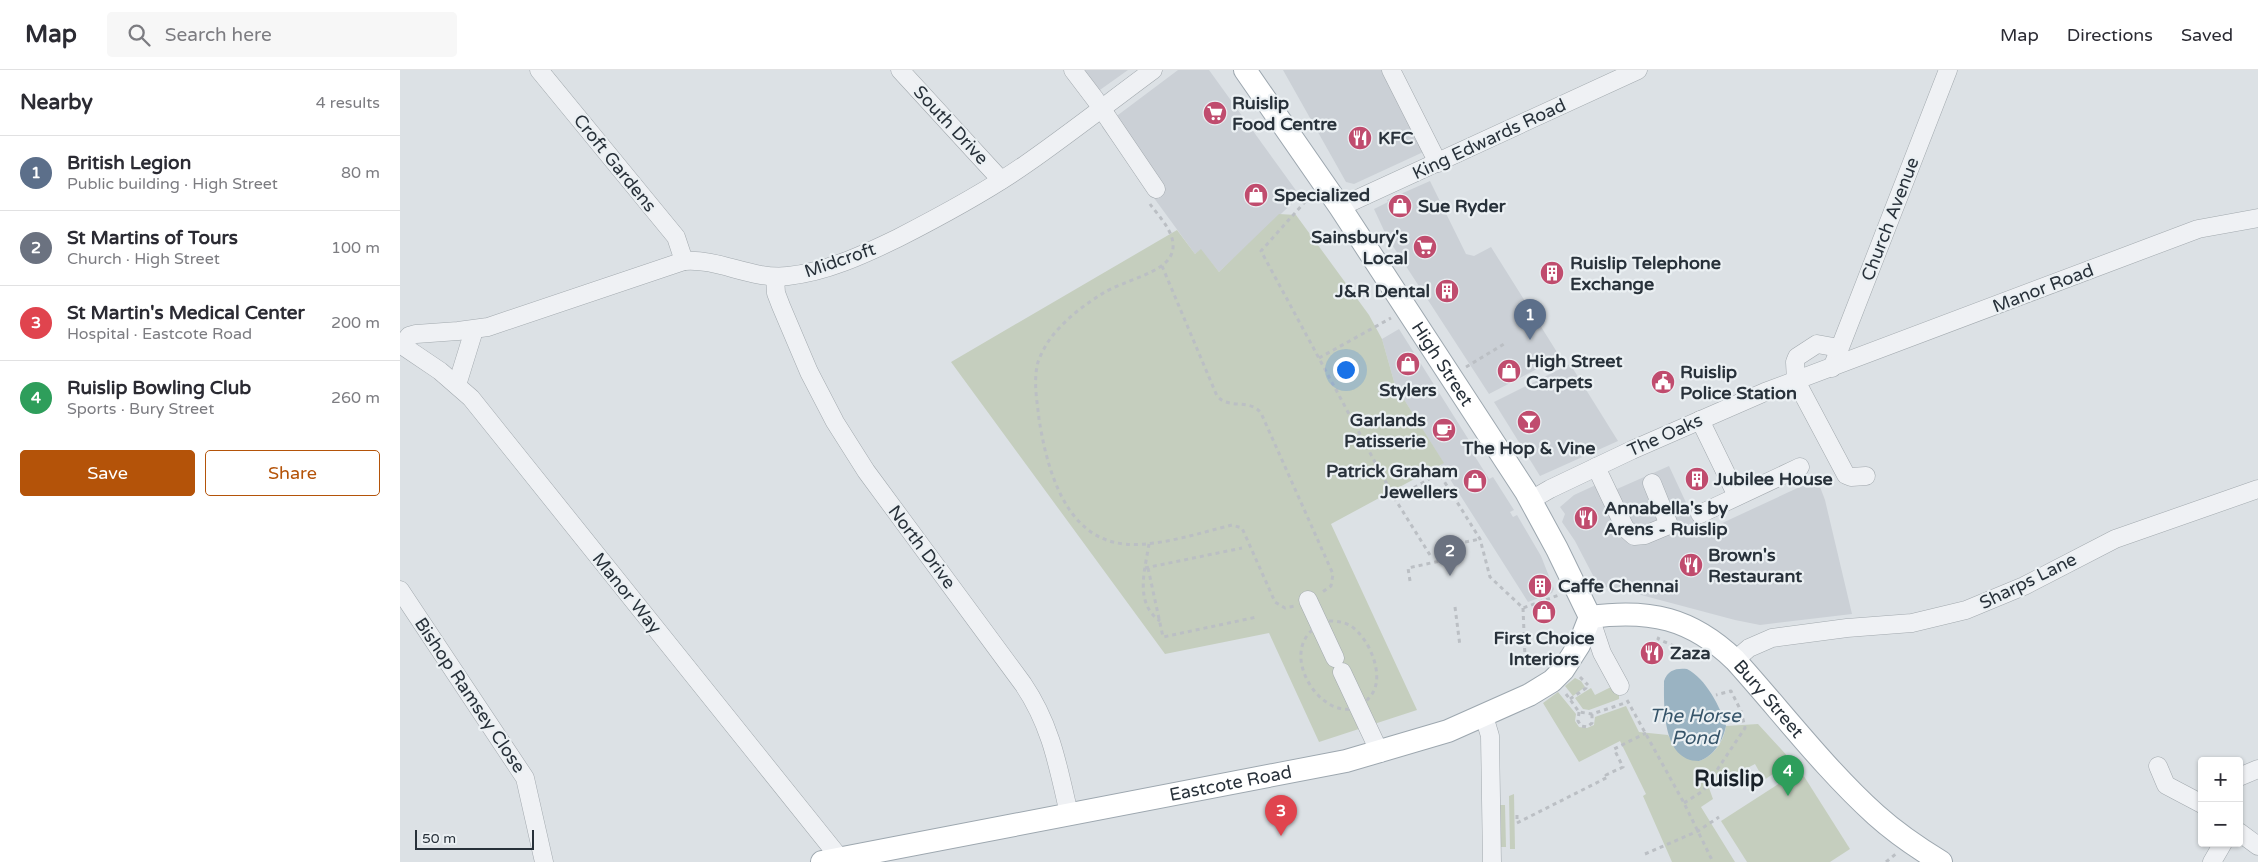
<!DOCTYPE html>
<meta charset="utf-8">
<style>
body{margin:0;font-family:"Varela Round",sans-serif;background:#f7f7f7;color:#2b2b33}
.controls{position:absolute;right:15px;bottom:15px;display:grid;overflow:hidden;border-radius:5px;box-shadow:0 1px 4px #0004}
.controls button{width:45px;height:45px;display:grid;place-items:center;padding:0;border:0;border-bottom:1px solid #e1e1e2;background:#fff;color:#2b2b33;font:25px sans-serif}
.scale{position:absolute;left:15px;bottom:12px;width:119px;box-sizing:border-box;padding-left:5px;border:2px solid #28313a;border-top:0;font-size:14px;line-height:18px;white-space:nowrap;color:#28313a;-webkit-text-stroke:4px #ebf0f3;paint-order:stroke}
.you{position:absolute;left:945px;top:299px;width:18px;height:18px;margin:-12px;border:4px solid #fff;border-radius:50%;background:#1a73e8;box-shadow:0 0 0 8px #1a73e833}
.badge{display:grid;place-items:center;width:32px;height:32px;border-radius:50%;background:#b45309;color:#fff;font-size:16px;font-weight:700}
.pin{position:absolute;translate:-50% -41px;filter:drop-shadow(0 1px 2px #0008)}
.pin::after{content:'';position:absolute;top:26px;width:18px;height:15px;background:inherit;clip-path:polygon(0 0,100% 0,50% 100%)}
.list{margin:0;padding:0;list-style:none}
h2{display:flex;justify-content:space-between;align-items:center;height:65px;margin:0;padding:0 20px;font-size:21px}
h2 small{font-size:16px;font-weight:400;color:#7c7c81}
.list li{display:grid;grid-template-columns:32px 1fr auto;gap:15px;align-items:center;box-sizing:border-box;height:75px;padding:0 20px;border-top:1px solid #e1e1e2}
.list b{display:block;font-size:19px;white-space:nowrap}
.list p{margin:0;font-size:16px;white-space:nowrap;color:#7c7c81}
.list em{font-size:16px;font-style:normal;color:#7c7c81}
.actions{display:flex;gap:10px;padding:15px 20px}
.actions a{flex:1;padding:11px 0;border:1px solid #b45309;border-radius:5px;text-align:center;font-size:18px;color:#b45309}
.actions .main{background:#b45309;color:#fff}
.icon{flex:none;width:28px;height:28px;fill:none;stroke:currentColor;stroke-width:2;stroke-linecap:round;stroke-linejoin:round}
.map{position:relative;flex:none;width:1858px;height:792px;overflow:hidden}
header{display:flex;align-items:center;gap:30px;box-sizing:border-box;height:70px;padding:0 25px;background:#fff;border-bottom:1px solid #e1e1e2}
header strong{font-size:24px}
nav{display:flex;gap:28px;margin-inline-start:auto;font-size:18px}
.search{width:350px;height:45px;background:#f7f7f7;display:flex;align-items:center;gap:12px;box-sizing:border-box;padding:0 18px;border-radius:5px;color:#7c7c81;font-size:19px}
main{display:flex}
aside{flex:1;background:#fff}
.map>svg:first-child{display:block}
.built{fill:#cbd0d6}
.green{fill:#c5cebe}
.water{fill:#9ab3c2}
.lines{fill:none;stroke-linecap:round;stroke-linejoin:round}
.minor-casing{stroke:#a2a9ae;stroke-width:19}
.major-casing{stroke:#9da7af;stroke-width:24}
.path{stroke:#bbbfc4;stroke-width:3;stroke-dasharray:4 4;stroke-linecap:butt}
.minor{stroke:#eff1f4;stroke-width:18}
.major{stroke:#fff;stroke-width:22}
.labels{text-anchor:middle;stroke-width:4.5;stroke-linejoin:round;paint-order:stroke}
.poi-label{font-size:18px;font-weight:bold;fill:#28313a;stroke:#ebf0f3;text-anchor:start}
.street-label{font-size:18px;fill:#28313a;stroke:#ebf0f3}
.water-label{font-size:19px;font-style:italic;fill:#365469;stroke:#ebf0f3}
.district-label{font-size:22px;font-weight:bold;fill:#1a222a;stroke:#ebf0f3}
</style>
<header>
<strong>Map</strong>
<div class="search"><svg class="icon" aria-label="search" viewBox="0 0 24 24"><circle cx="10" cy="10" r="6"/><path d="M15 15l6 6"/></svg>Search here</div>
<nav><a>Map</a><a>Directions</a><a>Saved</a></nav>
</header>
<main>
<aside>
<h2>Nearby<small>4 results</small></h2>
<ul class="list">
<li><span class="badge" style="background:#5c6f8a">1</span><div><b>British Legion</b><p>Public building · High Street</p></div><em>80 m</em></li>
<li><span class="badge" style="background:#6b7280">2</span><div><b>St Martins of Tours</b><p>Church · High Street</p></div><em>100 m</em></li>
<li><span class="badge" style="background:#e0444e">3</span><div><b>St Martin's Medical Center</b><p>Hospital · Eastcote Road</p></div><em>200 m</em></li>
<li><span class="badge" style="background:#2e9e5b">4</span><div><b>Ruislip Bowling Club</b><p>Sports · Bury Street</p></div><em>260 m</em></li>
</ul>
<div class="actions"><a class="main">Save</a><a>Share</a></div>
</aside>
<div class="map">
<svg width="1858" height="792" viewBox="0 0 1858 792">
<rect width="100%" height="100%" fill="#dce1e5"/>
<g class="built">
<path d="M668,0H728L690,27Z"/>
<path d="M778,0H809L900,126L819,202L801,180L795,184L702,57Z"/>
<path d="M883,0H991L1032,78L954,114L946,112Z"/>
<path d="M1030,111L1066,184L1074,186L1091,177L1160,287L1089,324L987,167L974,139L988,132L987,130Z"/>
<path d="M999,259L1072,375L1069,377L1089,409L1093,407L1114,440L1110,442L1113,447L1117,445L1141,486L1154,519L1152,523L1128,532L1041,395L1043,392L995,315L982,269Z"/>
<path d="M1170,294L1218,371L1140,406L1094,332Z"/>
<path d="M1269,396L1289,439L1292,450L1298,447L1305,461L1417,409L1425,430L1452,544L1360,555L1335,550L1211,517H1199L1175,471L1162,452L1165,444L1160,437L1174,425L1211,408L1217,419Z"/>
</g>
<g class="green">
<path d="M879,144L896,145L969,245L982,269L995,315L1044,393L931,454L1017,640L919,672L869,563L765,584L551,292L777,160L795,184L801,179L819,202Z"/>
<path d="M1175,608L1181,611L1185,617L1173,626L1165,616Z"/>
<path d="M1211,617L1219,624V629L1189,640L1183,639L1175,628L1191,618L1195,625Z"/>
<path d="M1158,622L1176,644L1175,651L1179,657L1187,658L1194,655L1195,647L1226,636L1239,662L1268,665L1278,682L1299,691C1314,686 1324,671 1326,656L1358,654L1392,691L1364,710L1355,694L1309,718L1313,729L1301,737L1335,792H1272L1243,726L1246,724L1220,671L1179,692L1143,633Z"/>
<path d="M1400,700L1450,779L1430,792H1347L1321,751Z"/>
<path d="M1114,724L1115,779H1110L1109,726Z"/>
<path d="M1100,735H1105L1106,777H1101Z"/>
</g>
<path class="water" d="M1287,599C1306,609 1320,636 1326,656C1323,671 1314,686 1299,691C1262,691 1264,637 1264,611C1268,600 1276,598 1287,599Z"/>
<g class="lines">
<g class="minor-casing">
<g id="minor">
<path d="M139,0L276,167L284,191"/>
<path d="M500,0L601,110"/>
<path d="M673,0L695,29L756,119"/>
<path d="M991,0L1038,93"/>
<path d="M940,137L1238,0"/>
<path d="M375,207L376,223L381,236L409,302L435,352L466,401L623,614C651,655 658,696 669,744"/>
<path d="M0,274L40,301L71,328L443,792"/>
<path d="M2,275L9,266L16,264L58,261L88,257L284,191C319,188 351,210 388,206C426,202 463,185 498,168C541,146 586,122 626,94C669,64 711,31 753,0"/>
<path d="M1439,278L1417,274L1397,287L1395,292L1396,311L1446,405L1451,407L1466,406"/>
<path d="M1432,298L1548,0"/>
<path d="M57,315L74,260"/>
<path d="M1300,350L1337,426"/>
<path d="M1196,397L1225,458L1234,466L1245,465L1269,455L1252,413"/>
<path d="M1131,430L1150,419L1232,380L1365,322L1798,159L1858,148"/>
<path d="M1300,444L1400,397"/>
<path d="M0,520L125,708L144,792"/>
<path d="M908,530L935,588"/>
<path d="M1190,547L1202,583L1220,616"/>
<path d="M1335,590L1349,578L1372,568L1447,558L1512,553L1566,540L1624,516L1715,469L1858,419"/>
<path d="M942,602L980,683"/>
<path d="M1084,646L1090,666L1092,792"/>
<path d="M1758,696L1766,715L1802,734"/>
<path d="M1839,707L1858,699"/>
<path d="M1839,762L1858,776"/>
<path d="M1812,792L1823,773"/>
</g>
</g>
<g class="major-casing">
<g id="major">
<path id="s1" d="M845,0L940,137L1126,422L1157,479L1190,547"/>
<path id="s2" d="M1190,547C1250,539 1291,548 1335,590C1381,641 1426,700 1476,745C1496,763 1518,778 1541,792"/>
<path id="s3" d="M422,792L946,691L1048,661L1129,625L1152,611L1163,600L1179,575L1190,547"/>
</g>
</g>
<g class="path">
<path d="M911,125L861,181L995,429"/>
<path d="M750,134C760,148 781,168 770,187C761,203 722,212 705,222C685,234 664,250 650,269C645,276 641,284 638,292C633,311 637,330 639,349C646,393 662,459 713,472C746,481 799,463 832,455L842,458L875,532L885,538L895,536"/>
<path d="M762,196L817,326C829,340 849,328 861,343L933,504L931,516L921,523"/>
<path d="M919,288L991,248"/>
<path d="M1066,297L1104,274"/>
<path d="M749,474C745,500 734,533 760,551"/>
<path d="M1030,485L995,429L1039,403L1080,469L1090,507L1123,538L1159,525"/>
<path d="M745,498L842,478"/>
<path d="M748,498L763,567L857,547"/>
<path d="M1010,511L1008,498L1054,488L1051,475L1080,469"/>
<path d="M1055,537L1060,576"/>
<path d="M1123,538L1125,587"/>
<path d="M929,551C937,551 944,552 951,556C969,568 985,605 972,624C935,678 860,573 929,551Z"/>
<path d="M1259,567L1258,569L1274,576"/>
<path d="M1180,607L1188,615"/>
<path d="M1166,624L1179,642L1192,644L1225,633"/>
<path d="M1170,629L1186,618V613"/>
<path d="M1227,630L1284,733L1313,792"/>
<path d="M1179,642L1178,651L1181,656L1187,657L1192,653V644"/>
<path d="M1284,733L1303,721L1345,658L1341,641L1331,621L1316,625"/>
<path d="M1117,745V753L1208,707L1206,705L1223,697L1214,679L1246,663"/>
<path d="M1245,784L1298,761L1319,747"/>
<path d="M1486,792L1497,783"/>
</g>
<use href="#minor" class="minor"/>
<use href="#major" class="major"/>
</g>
<defs>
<g id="supermarket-disc" transform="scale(1.25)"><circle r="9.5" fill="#c04c6e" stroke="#ebf0f3"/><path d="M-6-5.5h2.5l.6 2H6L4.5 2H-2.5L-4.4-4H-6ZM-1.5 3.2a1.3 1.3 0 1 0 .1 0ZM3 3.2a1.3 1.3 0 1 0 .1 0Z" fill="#fff"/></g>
<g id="restaurant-disc" transform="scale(1.25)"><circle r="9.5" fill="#c04c6e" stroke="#ebf0f3"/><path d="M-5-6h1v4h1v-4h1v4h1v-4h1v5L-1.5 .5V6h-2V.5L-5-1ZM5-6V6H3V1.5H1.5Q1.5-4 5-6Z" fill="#fff"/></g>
<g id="shop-disc" transform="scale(1.25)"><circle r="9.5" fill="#c04c6e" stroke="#ebf0f3"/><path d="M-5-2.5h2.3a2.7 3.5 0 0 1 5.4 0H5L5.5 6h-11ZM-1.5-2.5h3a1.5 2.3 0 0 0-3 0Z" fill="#fff"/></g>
<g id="building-disc" transform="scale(1.25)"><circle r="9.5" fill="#c04c6e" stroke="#ebf0f3"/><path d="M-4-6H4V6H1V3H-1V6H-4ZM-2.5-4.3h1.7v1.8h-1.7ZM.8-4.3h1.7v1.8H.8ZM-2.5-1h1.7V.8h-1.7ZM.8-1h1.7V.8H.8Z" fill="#fff"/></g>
<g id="civic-disc" transform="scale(1.25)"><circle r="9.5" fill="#c04c6e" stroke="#ebf0f3"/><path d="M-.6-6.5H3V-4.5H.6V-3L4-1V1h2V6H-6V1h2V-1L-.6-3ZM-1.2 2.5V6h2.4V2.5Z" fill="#fff"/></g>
<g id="bar-disc" transform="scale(1.25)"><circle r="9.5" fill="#c04c6e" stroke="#ebf0f3"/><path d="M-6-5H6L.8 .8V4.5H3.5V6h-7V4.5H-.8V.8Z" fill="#fff"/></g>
<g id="cafe-disc" transform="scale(1.25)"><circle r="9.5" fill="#c04c6e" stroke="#ebf0f3"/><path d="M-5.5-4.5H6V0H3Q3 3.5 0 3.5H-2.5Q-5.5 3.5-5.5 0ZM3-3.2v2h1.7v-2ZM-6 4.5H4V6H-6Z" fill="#fff"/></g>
</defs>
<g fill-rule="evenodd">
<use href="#supermarket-disc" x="815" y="43"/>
<use href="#restaurant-disc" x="960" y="68"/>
<use href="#shop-disc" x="856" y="125"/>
<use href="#shop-disc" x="1000" y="136"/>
<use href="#supermarket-disc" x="1025" y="177"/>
<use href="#building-disc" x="1152" y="203"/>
<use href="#building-disc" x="1047" y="221"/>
<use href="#shop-disc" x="1008" y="294"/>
<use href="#shop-disc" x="1109" y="301"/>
<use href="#civic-disc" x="1263" y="312"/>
<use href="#bar-disc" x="1129" y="352"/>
<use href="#cafe-disc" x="1044" y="360"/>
<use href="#building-disc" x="1297" y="409"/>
<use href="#shop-disc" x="1075" y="411"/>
<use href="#restaurant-disc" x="1186" y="448"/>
<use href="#restaurant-disc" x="1291" y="495"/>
<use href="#building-disc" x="1140" y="516"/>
<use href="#shop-disc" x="1144" y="542"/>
<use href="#restaurant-disc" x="1252" y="583"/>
</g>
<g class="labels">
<g class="poi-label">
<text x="832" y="39">Ruislip<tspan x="832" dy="21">Food Centre</tspan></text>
<text x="978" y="74">KFC</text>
<text x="874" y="131">Specialized</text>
<text x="1018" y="142">Sue Ryder</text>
<text x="1008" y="173" text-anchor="end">Sainsbury's<tspan x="1008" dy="21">Local</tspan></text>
<text x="1170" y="199">Ruislip Telephone<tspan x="1170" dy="21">Exchange</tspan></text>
<text x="1030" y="227" text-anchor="end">J&amp;R Dental</text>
<text x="1126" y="297">High Street<tspan x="1126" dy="21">Carpets</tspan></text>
<text x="1280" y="308">Ruislip<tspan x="1280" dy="21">Police Station</tspan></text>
<text x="1008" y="326" text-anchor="middle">Stylers</text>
<text x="1026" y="356" text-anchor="end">Garlands<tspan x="1026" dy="21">Patisserie</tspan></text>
<text x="1129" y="384" text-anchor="middle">The Hop &amp; Vine</text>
<text x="1058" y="407" text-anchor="end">Patrick Graham<tspan x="1058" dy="21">Jewellers</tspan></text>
<text x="1314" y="415">Jubilee House</text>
<text x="1204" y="444">Annabella's by<tspan x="1204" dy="21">Arens - Ruislip</tspan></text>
<text x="1308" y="491">Brown's<tspan x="1308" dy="21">Restaurant</tspan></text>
<text x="1158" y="522">Caffe Chennai</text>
<text x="1144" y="574" text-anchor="middle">First Choice<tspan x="1144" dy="21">Interiors</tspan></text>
<text x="1270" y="589">Zaza</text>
</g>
<g class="street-label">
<text transform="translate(551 55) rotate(47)" y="6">South Drive</text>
<text transform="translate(1089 69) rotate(-25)" y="6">King Edwards Road</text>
<text transform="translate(215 93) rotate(51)" y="6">Croft Gardens</text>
<text transform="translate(1490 149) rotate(-69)" y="6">Church Avenue</text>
<text transform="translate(440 190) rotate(-19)" y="6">Midcroft</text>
<text transform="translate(1643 218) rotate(-21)" y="6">Manor Road</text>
<text dy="6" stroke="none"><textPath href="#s1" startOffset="354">High Street</textPath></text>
<text transform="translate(1265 365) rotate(-24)" y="6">The Oaks</text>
<text transform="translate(522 477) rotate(53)" y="6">North Drive</text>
<text transform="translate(1628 511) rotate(-26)" y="6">Sharps Lane</text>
<text transform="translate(227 523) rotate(51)" y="6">Manor Way</text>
<text transform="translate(70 625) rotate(56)" y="6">Bishop Ramsey Close</text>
<text dy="6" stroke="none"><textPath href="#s2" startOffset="209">Bury Street</textPath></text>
<text dy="6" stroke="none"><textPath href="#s3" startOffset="416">Eastcote Road</textPath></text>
</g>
<g class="water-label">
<text x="1295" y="652">The Horse<tspan x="1295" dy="22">Pond</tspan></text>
</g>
<g class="district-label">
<text x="1329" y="716">Ruislip</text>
</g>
</g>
</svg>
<div class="controls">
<button>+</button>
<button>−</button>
</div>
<div class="scale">50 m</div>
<div class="you"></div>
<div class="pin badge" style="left:1130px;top:270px;background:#5c6f8a">1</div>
<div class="pin badge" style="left:1050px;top:506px;background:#6b7280">2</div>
<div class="pin badge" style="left:881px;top:766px;background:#e0444e">3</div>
<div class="pin badge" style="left:1388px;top:726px;background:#2e9e5b">4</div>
</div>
</main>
